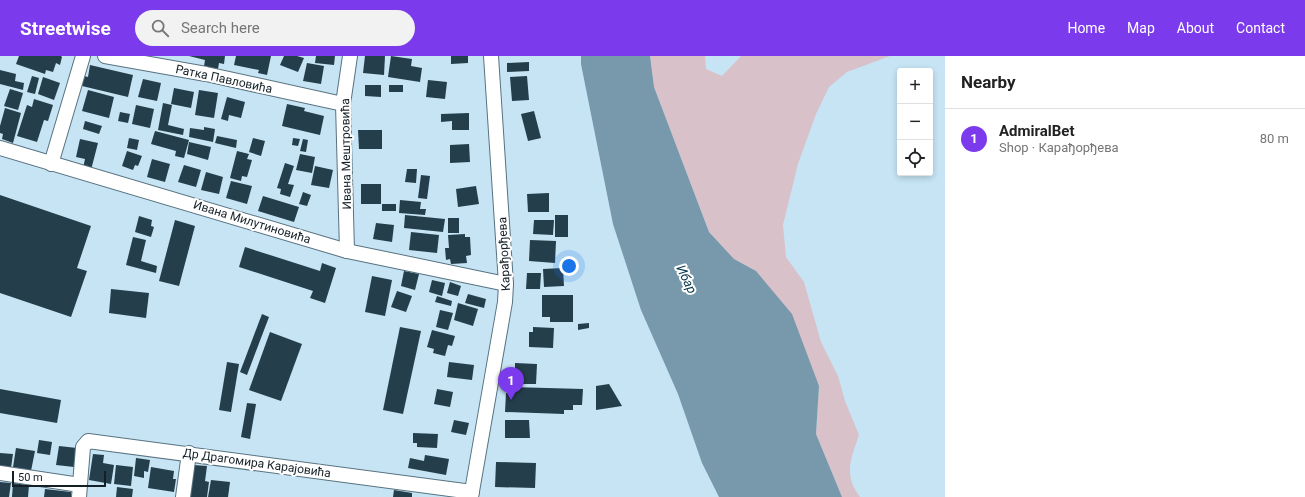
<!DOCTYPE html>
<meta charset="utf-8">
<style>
body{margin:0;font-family:Roboto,sans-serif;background:#f2f2f2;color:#222}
.controls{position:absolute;right:12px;top:12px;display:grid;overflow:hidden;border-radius:4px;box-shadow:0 2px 6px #0003}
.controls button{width:36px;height:36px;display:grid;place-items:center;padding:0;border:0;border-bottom:1px solid #e0e0e0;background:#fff;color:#222;font:20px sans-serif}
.scale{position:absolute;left:12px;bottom:10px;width:94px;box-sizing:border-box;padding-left:4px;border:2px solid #152026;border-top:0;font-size:11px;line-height:14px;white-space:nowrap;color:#152026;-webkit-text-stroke:3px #fff;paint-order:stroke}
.you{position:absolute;left:569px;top:210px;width:14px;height:14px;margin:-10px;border:3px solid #fff;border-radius:50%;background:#1a73e8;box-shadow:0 0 0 6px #1a73e833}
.badge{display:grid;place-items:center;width:26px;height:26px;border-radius:50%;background:#7c3aed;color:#fff;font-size:13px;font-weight:700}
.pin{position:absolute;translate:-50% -33px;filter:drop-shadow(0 1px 2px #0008)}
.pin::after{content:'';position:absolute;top:21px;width:14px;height:12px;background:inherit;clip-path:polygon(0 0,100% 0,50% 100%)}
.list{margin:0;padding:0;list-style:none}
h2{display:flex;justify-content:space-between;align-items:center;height:52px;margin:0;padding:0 16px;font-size:17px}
h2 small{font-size:13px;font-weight:400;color:#767676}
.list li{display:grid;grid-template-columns:26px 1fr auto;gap:12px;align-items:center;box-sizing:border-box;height:60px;padding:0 16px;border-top:1px solid #e0e0e0}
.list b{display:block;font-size:15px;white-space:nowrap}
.list p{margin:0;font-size:13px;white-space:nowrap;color:#767676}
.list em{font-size:13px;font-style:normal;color:#767676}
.icon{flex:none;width:22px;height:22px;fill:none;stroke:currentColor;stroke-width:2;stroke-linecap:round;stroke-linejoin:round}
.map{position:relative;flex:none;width:945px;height:441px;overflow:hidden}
header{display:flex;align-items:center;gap:24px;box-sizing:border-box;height:56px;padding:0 20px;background:#7c3aed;color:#fff}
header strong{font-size:19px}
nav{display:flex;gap:22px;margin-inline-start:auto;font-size:14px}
.search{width:280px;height:36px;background:#f2f2f2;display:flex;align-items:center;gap:10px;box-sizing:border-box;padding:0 14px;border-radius:22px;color:#767676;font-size:15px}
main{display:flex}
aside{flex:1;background:#fff}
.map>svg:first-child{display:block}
.green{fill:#d9c1ca}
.water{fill:#7799ab}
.building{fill:#243e4b}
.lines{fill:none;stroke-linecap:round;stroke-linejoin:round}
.minor-casing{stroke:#587381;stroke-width:16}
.minor{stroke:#fff;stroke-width:14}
.labels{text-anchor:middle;stroke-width:4;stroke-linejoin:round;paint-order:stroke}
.street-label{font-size:12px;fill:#152026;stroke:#fff}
.water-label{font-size:13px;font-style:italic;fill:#06384d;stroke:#fff}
</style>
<header>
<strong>Streetwise</strong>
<div class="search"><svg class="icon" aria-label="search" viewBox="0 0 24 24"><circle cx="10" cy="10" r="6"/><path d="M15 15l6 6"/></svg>Search here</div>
<nav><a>Home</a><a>Map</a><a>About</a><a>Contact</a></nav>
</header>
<main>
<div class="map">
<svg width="945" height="441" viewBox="0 0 945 441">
<rect width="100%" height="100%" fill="#c6e4f4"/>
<path class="green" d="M650,0H705L706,13L722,20L741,0H890L847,16L829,31L816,58L798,108L783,169L786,201L804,226L821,286L838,320L845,345L859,379C851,403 843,418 860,441H842L816,378L819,330L756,215L734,203L709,176L654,31Z"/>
<path class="water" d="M581,0H650L654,31L709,176L734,203L756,215L792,258L819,330L816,378L842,441H719L702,407L678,338L641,254L613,168L581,8Z"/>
<g class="building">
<path d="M19,0H61L62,1L60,9L56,7L53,16L46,14L45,18L16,8Z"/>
<path d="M189,0H225L224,8L219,7L218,13L204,10L205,4Z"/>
<path d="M236,0H271L267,19L258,17L259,14L234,9Z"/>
<path d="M284,0H297L304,2L298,16L280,9Z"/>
<path d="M316,0H335L334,9L315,7Z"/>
<path d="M365,0H385L384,19L363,17Z"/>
<path d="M391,0L412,3L411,10L422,12L420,26L388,21Z"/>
<path d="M451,0H468V7L451,8Z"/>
<path d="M529,6V15L507,16V7Z"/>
<path d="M307,7L324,10L321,28L303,25Z"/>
<path d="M90,9L133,19L128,41L82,30L84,20L88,21Z"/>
<path d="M0,14L16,18L15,25L24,27L23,34L0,28Z"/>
<path d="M32,20L39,22L35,38L27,36Z"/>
<path d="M527,20L529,44L512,45L510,21Z"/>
<path d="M43,21L60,27L54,44L38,38Z"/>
<path d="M143,23L161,27L157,45L138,41Z"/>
<path d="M428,24L447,26L445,43L426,41Z"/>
<path d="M365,29H381V41L365,40Z"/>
<rect x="389" y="29" width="14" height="7"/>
<path d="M174,32L194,36L191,52L171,48Z"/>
<path d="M10,33L23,37L18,54L4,50Z"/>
<path d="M88,34L114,41L109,62L82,55Z"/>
<path d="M199,34L218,37L214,62L195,59Z"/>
<path d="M227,41L245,46L241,62L229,59L228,65L221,63Z"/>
<path d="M34,43L53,49L48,65L44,64L37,86L17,80L27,49L32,51Z"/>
<path d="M163,47L172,49L168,69L184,73L183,79L158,74Z"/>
<path d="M287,48L305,52L304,55L324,60L320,79L282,70Z"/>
<path d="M136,49L154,53L150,72L132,68Z"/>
<path d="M5,52L21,57L13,87L2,83L3,78L0,77V70Z"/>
<path d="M534,55L541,82L528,85L521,58Z"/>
<path d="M120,56L130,58L128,67L118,65Z"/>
<path d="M469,57V74H452V65L441,66V58Z"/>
<path d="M85,65L102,70L99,78L83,73Z"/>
<path d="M204,71L215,73L213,86L189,81L190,72L204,74Z"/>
<path d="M358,74H382V93H359Z"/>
<path d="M155,75L189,84L184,102L175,100L176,95L151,88Z"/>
<path d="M217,80L237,84L236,92L215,87Z"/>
<path d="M129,82L139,84L137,94L127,92Z"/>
<path d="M253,82L265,85L261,100L249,96Z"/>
<path d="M293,82L300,83L298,90L292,89Z"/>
<path d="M80,83L98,87L91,114L83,112L85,103L76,101Z"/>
<path d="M303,83L308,84L306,96L300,95Z"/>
<path d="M189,86L211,91L208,104L187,98Z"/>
<path d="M469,88L470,106L450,107V89Z"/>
<path d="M127,95L142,100L138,110L135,109L133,114L122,110Z"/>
<path d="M237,95L249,98L247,103L252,104L247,121L242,120L241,125L230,122Z"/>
<path d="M300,98L315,101L312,117L296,114Z"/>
<path d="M152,103L170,108L165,126L147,121Z"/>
<path d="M285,107L294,110L288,128L294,129L290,141L280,138L281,133L277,132Z"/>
<path d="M184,109L201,114L196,131L178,126Z"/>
<path d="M315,110L333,114L329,132L311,129Z"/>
<path d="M407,113H417L416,127L405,126Z"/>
<path d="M206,116L223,121L219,138L201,134Z"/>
<path d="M421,119L430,120L427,143L418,142Z"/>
<path d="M231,125L252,130L247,148L226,142Z"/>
<rect x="361" y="128" width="20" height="20"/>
<path d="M476,130L479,148L458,151L456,133Z"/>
<path d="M303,136L311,139L307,150L299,148Z"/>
<path d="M549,137V156H528L527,138Z"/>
<path d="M0,139L91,170L77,212L87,215L71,261L0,237Z"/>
<path d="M263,140L299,151L294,166L258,155Z"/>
<path d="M400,144L421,146L420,153H426L425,159L399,157Z"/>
<rect x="382" y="148" width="14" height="7"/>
<path d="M405,159L445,163L443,176L404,172Z"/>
<rect x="555" y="159" width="13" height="22"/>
<path d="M139,160L152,164L151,170L154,171L151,181L135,176Z"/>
<rect x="448" y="162" width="11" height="15"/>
<path d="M175,164L195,170L179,230L159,225Z"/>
<path d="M534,164H554L553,179L533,178Z"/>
<path d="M376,167L394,169L392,186L373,183Z"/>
<path d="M411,176L439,179L437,197L409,194Z"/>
<path d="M465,178V181H470L471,199L466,200L467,207L451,208L450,203L446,204L445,192H449L448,179Z"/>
<path d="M133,181L146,184L141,205L157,210L156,217L126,209Z"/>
<path d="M530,184L556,185L555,207L529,205Z"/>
<path d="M245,191L320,215L322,207L336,212L325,247L310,242L313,235L239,211Z"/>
<path d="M563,212L564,230L544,231L543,213Z"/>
<path d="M404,215L419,218L415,234L401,230Z"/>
<path d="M527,217H541L540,233H526Z"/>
<path d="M372,220L392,224L385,260L365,256Z"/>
<path d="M432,224L445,227L442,240L429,236Z"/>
<path d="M450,226L461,230L458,240L447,237Z"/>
<path d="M111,233L149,237L146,262L109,257Z"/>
<path d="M397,235L412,240L406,256L391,251Z"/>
<path d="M468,238L486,243L484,252L465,247Z"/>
<path d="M542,239H573V266H550V261H542Z"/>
<path d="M437,240L452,245L451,250L435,246Z"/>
<path d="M458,247L478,253L473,270L454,264Z"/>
<path d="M440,254L453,257L448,274L436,271Z"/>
<path d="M262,258L269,261L247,319L240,316Z"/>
<path d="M589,267V272L578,274V268Z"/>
<path d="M400,271L421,275L403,358L383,354Z"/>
<path d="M533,271L554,272L553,292L529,291V276H533Z"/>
<path d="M432,274L455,280L452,290L448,289L445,300L433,297L434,293L427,291Z"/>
<path d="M270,276L302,288L281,345L249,334Z"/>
<path d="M227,306L239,308L231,356L219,354Z"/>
<path d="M449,306L474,309L472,324L447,321Z"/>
<path d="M515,307L537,308L536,328H515Z"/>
<path d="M609,328L622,350L596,354V330Z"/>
<path d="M511,331L583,333L582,349H573V354H564V358L505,356L506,337H511Z"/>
<path d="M0,333L61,344L57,367L0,357Z"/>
<path d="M437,333L453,336L450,351L434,348Z"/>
<path d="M247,347L256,348L250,383L241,381Z"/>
<path d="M454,364L469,367L466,379L451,376Z"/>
<path d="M505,364H529L530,382H505Z"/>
<path d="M413,377L438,378L437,392L417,391V387H413Z"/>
<path d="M39,384L52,386L50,399L37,397Z"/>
<path d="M59,390L77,392L74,411L56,409Z"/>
<path d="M16,392L35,395L31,415L13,411Z"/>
<path d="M0,397L13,398L11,412L0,410Z"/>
<path d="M93,398L104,399L103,407L114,409L111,428L89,424Z"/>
<path d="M425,399L449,403L446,419L408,412L410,402L424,405Z"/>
<path d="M136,402L150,404L148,416L144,415V422L134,420Z"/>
<path d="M496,406L536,407L535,432L495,431Z"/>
<path d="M116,409L133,411L131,430L114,428Z"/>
<path d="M194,409L207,410L205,425L209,426L207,441H190Z"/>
<path d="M151,411L174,415L173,423H176L174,436L148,432Z"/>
<path d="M211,424L230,426L228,441H208Z"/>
<path d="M0,426L11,427L9,441H0Z"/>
<path d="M13,427L29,429L28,441H12Z"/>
<path d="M117,431L133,433L132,441H116Z"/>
<path d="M45,433L71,436V441H44Z"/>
<path d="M394,434L412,437V441H393Z"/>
</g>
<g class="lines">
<g class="minor-casing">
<g id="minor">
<path d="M105,0L206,18L343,48"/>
<path d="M0,92L347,195L506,228"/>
<path d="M51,108L83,0"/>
<path d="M347,195L343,48L350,0"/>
<path d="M0,417L80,429"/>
<path d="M79,441L83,391L88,385L472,436"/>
<path d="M183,441L189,397"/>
<path d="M471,441L505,246L506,228L491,0"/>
</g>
</g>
<use href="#minor" class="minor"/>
</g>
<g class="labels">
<g class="street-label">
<text transform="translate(224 23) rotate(12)" y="4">Ратка Павловића</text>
<text transform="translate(346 98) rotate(-91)" y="4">Ивана Мештровића</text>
<text transform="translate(252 166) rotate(17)" y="4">Ивана Милутиновића</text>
<text transform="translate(504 198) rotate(-93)" y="4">Карађорђева</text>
<text transform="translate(257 407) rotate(8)" y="4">Др Драгомира Карајовића</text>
</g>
<g class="water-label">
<text transform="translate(687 223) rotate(64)" y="5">Ибар</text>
</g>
</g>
</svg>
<div class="controls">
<button>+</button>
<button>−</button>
<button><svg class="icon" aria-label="locate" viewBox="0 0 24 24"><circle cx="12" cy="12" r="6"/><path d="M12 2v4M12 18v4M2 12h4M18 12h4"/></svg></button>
</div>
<div class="scale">50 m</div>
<div class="you"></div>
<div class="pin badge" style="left:511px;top:344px">1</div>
</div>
<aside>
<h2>Nearby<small></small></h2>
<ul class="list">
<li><span class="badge">1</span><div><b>AdmiralBet</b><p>Shop · Карађорђева</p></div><em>80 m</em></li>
</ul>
</aside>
</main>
